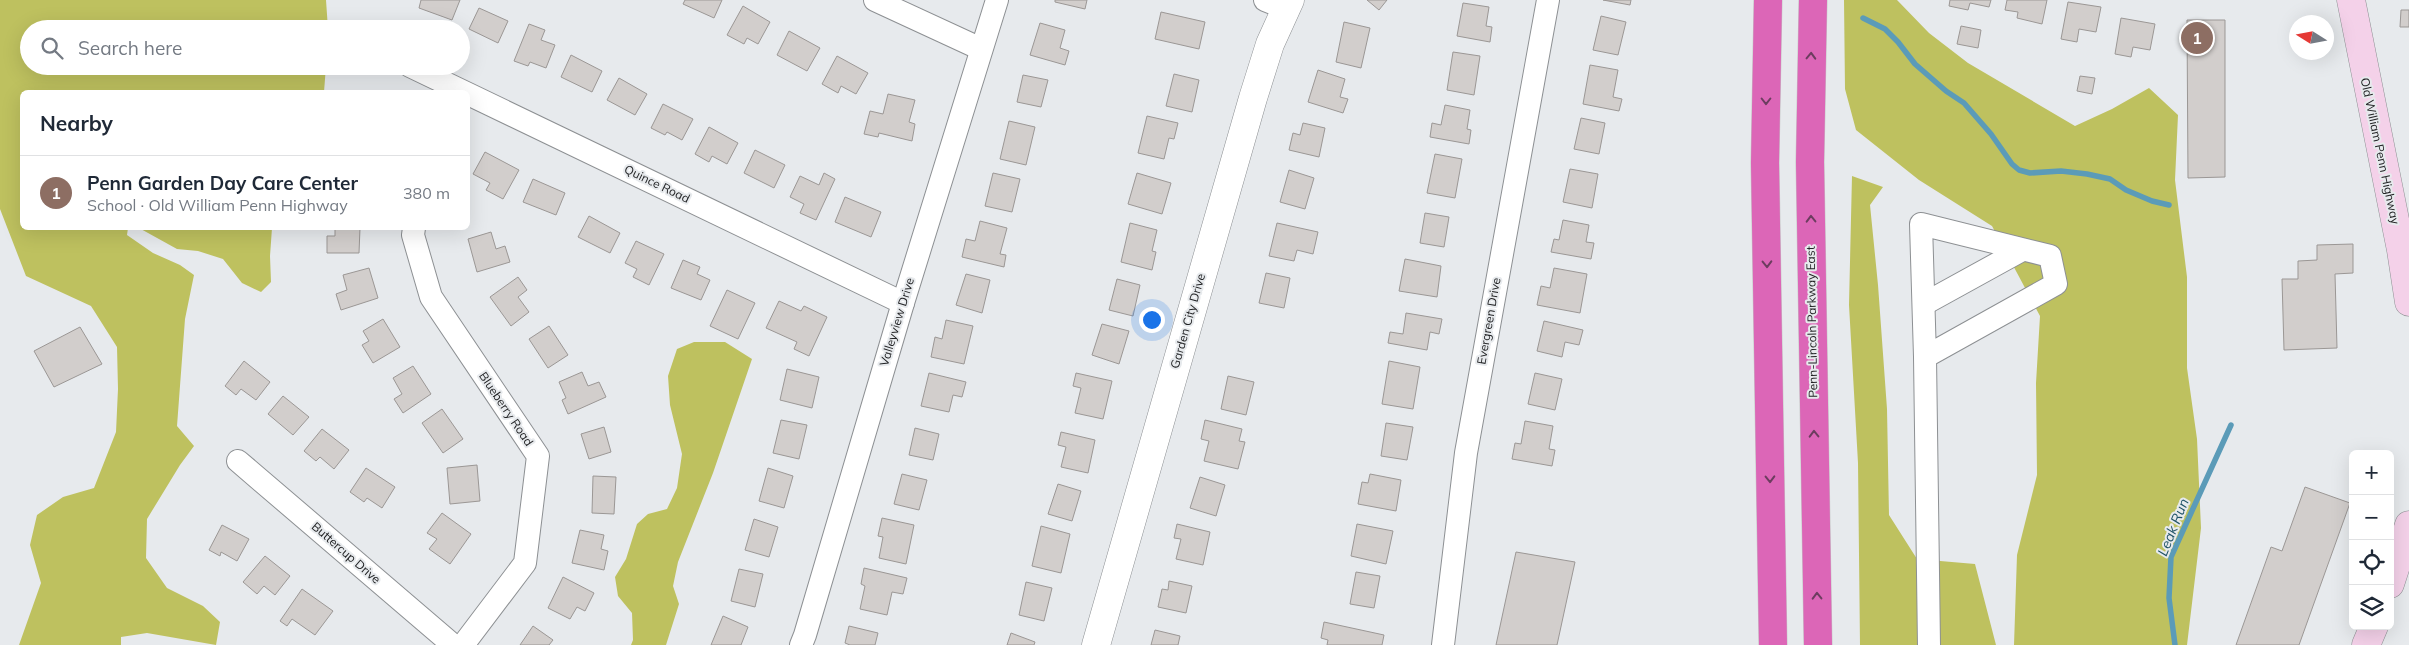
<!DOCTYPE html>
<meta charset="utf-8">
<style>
body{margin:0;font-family:Mulish,sans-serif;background:#f6f6f7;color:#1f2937}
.controls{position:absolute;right:15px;bottom:15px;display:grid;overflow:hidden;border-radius:8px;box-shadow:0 5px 20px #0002}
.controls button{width:45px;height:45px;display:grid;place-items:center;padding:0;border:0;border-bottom:1px solid #e0e1e3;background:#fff;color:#1f2937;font:25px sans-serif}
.compass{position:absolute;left:2289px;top:15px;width:45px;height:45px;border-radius:50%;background:#fff;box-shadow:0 5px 20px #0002;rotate:281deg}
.you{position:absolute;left:1151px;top:319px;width:18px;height:18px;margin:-12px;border:4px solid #fff;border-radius:50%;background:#1a73e8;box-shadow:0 0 0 8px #1a73e833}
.badge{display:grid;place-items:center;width:32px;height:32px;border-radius:50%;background:#b01d2b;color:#fff;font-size:16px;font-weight:700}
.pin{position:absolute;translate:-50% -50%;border:2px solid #fff;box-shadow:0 1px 5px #0006}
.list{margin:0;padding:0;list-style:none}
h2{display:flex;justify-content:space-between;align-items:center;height:65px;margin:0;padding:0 20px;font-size:21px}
h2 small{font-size:16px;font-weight:400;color:#747a83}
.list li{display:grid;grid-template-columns:32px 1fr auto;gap:15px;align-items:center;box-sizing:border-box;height:75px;padding:0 20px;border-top:1px solid #e0e1e3}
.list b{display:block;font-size:19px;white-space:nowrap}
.list p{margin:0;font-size:16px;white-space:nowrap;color:#747a83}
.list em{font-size:16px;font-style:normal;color:#747a83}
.icon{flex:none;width:28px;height:28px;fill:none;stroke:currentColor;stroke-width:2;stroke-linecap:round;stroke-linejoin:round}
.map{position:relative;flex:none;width:2409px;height:645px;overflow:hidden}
.search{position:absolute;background:#fff;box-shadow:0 5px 20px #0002;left:20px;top:20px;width:450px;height:55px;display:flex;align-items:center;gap:12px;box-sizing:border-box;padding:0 18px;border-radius:28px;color:#747a83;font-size:19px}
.panel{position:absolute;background:#fff;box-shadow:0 5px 20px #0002;left:20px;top:90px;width:450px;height:140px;border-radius:8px}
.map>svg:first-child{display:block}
.green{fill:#bec15f}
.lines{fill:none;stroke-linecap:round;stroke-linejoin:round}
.stream{stroke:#5b9bb8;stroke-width:5.5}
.building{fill:#d2cecc;stroke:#9b9795}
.minor-casing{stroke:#8d9093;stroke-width:24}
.tertiary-casing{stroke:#8d9093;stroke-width:29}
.secondary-casing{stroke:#8d9093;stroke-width:29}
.motorway-casing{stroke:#c5c6c6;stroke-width:29}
.minor{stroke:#fff;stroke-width:22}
.tertiary{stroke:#fff;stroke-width:28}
.secondary{stroke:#f4d1e9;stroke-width:28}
.motorway{stroke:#dc66b7;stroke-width:28}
.oneway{stroke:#6c3d5f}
.labels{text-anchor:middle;stroke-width:4;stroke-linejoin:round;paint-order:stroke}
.street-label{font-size:12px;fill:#212224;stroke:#e7eaed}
.water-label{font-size:14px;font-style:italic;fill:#1f5266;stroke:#e7eaed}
</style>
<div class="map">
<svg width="2409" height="645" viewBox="0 0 2409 645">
<rect width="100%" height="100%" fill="#e7eaed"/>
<g class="green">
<path d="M0,0H326L328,29H29V66H326L324,92H22V228H128L127,235L153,253L180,265L194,275L185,319L177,426L194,446L180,465L147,519L146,558L167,588L203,606L220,622L216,645L147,633L121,637V645H19L41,583L30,545L37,515L63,497L94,488L116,432L118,389L117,347L91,306L26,276L0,209Z"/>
<path d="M1844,0H1897L1929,33L1968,63L2075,126L2112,109L2149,88L2178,115L2175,180L2187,277V368L2197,439L2201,528L2187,645H2014L2017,555L2037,475L2036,383L2040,316L1992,226L1919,180L1856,130L1845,89Z"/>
<path d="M1852,176L1883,187L1870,205L1878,285L1887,409L1889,515L1917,559L1975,564L1996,645H1860L1858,463L1849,305Z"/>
<path d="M139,228H272L270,256L271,282L261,292L242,283L223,259L198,251L177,249Z"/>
<path d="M694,342H725L752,359L713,473L678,562L673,586L679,604L666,645H631L633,640L632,613L618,596L615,577L626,559L637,524L648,514L667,509L677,488L682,454L670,405L668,376L677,349Z"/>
</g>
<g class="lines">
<g class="stream">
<path d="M1863,18L1885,29L1898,42L1915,64L1946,91L1964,103L1991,134L2012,164L2019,170L2030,173L2061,171L2087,174L2110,179L2126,190L2152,201L2169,205"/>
<path d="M2175,645L2169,598L2171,557L2231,425"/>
</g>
</g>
<g class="building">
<path d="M421,0H460L452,20L419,8Z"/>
<path d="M685,0H722L714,18L683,4Z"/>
<path d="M1055,0H1087L1085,9L1055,2Z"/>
<path d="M1367,0H1387L1379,10Z"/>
<path d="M1603,0H1631L1630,5Z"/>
<path d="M1950,0H1991L1989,7L1970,3L1968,10L1949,6Z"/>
<path d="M2007,0H2047L2042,24L2017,18L2018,12L2005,10Z"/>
<path d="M2068,2L2101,7L2096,32L2079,29L2077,42L2061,39Z"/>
<path d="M1463,3L1489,7L1486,26L1492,27L1490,42L1457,36Z"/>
<path d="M743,6L770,22L758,44L747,38L744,44L727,35Z"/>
<path d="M479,8L508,21L498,43L469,29Z"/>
<path d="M2401,10H2409V27H2400Z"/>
<path d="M1161,12L1205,22L1199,49L1155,39Z"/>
<path d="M1601,16L1626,22L1618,55L1593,50Z"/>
<path d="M2121,18L2155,24L2150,50L2133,47L2131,57L2115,54Z"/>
<path d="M2187,20H2225V177L2188,178Z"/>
<path d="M1344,22L1370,28L1361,68L1336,62Z"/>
<path d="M1040,23L1065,30L1060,48L1069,51L1065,65L1030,55Z"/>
<path d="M529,24L545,30L541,40L555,45L546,68L530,62L528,66L514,61Z"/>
<path d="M1961,26L1981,30L1978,48L1957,44Z"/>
<path d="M789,31L820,48L807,71L777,55Z"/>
<path d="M1453,52L1480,56L1474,95L1447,90Z"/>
<path d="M571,55L602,71L592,92L561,77Z"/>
<path d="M837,56L868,73L856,94L841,86L838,93L822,84Z"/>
<path d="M1590,65L1618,70L1613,97L1622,99L1619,111L1583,104Z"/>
<path d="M1318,70L1345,79L1340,97L1348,99L1343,113L1308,102Z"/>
<path d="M1174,74L1199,80L1192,112L1166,106Z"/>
<path d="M1023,75L1048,80L1041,107L1017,102Z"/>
<path d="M2080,76L2095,78L2092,94L2077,91Z"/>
<path d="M619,78L647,94L635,115L607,100Z"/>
<path d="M888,94L915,100L909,122L915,124L912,141L879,133L878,137L864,134L870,111L883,114Z"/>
<path d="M663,104L693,119L682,140L667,132L665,135L651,128Z"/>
<path d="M1445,105L1470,110L1467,129L1471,130L1469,144L1430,137L1432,123L1441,125Z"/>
<path d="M1147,116L1178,123L1174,139L1169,138L1164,159L1138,153Z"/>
<path d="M1581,118L1605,123L1599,154L1574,149Z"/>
<path d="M1009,121L1035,127L1026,165L1000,159Z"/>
<path d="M1303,123L1325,128L1319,157L1289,150L1293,133L1300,135Z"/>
<path d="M709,127L738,143L727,164L712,156L709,162L695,154Z"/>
<path d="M755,150L785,165L774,188L744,173Z"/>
<path d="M485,152L519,170L503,199L486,190L490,183L473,174Z"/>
<path d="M1435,154L1462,159L1455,198L1427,193Z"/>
<path d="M1570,169L1598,174L1592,208L1563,202Z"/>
<path d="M1289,170L1314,178L1305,209L1280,202Z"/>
<path d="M824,173L835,179L816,220L800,213L804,204L790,197L800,176L819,185Z"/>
<path d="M993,173L1020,179L1012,212L985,206Z"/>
<path d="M1137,173L1171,183L1162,214L1128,204Z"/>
<path d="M533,179L565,193L556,215L523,202Z"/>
<path d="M845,197L881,212L871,237L835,222Z"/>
<path d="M1425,213L1449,217L1444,247L1420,243Z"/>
<path d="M589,216L620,233L610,253L578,237Z"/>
<path d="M1563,220L1589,225L1586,242L1594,243L1591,259L1551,252L1554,239L1559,240Z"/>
<path d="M980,221L1007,228L1000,254L1006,255L1004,267L962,257L966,239L975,241Z"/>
<path d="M1130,223L1157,230L1152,251L1156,252L1152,270L1121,262Z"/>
<path d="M1277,223L1318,232L1313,254L1297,250L1294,261L1269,256Z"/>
<path d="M335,228H360L359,253H327V236H335Z"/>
<path d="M491,232L496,249L505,246L510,262L477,272L468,239Z"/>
<path d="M636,241L664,254L649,285L633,277L637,269L625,263Z"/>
<path d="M2353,244V273L2335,274L2337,348L2284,350L2282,279H2298V261L2317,260V245Z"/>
<path d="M1405,259L1441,266L1437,297L1399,291Z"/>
<path d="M683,260L700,267L697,274L710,280L701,300L671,288Z"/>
<path d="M369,268L378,298L341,310L336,294L347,290L343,275Z"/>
<path d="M1554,268L1587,274L1580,313L1537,305L1541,286L1550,288Z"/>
<path d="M1266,273L1290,278L1284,308L1259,303Z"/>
<path d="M966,274L990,280L982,313L956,305Z"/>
<path d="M518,277L527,290L518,297L529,312L511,326L490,297Z"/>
<path d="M1117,279L1140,285L1133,316L1109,310Z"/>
<path d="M727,290L755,303L738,339L710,326Z"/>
<path d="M779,301L801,311L804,306L827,317L809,356L794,349L797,342L766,328Z"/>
<path d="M1406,313L1442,319L1439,334L1430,332L1427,350L1388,343L1390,332L1403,334Z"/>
<path d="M383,319L400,347L373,363L362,345L369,341L363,331Z"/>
<path d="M946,320L973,326L964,364L931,357L935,337L942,339Z"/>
<path d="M1544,321L1583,330L1579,345L1565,342L1562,357L1537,351Z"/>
<path d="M1102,324L1129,331L1119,364L1092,355Z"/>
<path d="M549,326L568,355L548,368L529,339Z"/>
<path d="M80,327L102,364L54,387L34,351Z"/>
<path d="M244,361L270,382L256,400L241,389L236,395L225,386Z"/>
<path d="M1389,361L1420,367L1413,409L1382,404Z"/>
<path d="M413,366L431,394L403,413L394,399L402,394L393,378Z"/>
<path d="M787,369L819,377L812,408L780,400Z"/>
<path d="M582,372L588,386L599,382L606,397L568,414L562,400L566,398L559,382Z"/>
<path d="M929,373L966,382L962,397L953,395L949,412L921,406Z"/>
<path d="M1076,373L1112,381L1103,419L1075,413L1081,388L1073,386Z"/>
<path d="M1535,373L1562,379L1555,410L1528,404Z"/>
<path d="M1228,376L1254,382L1246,415L1221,409Z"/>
<path d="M283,396L309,417L293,435L268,414Z"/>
<path d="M442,409L463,439L443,453L422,423Z"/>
<path d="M781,420L807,425L799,459L773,453Z"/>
<path d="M1205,420L1242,429L1239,441L1245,442L1238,469L1204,461L1209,441L1201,439Z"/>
<path d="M1525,421L1553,426L1549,449L1555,450L1552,466L1512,459L1515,443L1521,444Z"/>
<path d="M1386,423L1413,427L1407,460L1381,456Z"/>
<path d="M604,427L611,452L589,459L581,434Z"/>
<path d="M915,428L939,434L933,460L909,455Z"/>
<path d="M322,429L349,450L334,469L320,457L316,461L304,451Z"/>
<path d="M1061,432L1095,440L1088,473L1061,467L1066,447L1058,445Z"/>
<path d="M477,465L480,501L450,504L447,468Z"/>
<path d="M366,468L395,487L382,508L367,498L364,502L350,492Z"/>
<path d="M768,468L793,476L784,508L759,501Z"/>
<path d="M902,474L927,480L919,510L894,504Z"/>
<path d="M1370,474L1401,480L1396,511L1358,504L1362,482L1368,483Z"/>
<path d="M593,476L616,477L614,514L592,513Z"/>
<path d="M1200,477L1225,485L1216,516L1190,508Z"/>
<path d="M1058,484L1081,491L1072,521L1048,514Z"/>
<path d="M2305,487L2350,503L2299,645H2236L2271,547L2282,551Z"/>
<path d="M442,513L471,534L450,564L429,549L437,539L427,533Z"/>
<path d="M882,518L914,525L906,564L879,558L883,537L878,536Z"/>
<path d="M754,519L778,527L769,557L745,550Z"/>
<path d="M1177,524L1210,532L1203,565L1176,559L1181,539L1174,538Z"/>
<path d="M1357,524L1393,531L1386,564L1351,556Z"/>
<path d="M222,525L249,539L237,561L221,552L220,556L209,550Z"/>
<path d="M1041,526L1070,534L1061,573L1032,566Z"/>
<path d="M580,530L604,535L601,549L608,551L604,570L572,563Z"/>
<path d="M1516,552L1575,562L1557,645H1496Z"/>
<path d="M265,556L290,576L275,595L264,586L257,594L243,582Z"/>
<path d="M864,568L907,578L903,594L892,592L887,615L860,609L865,586L861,584Z"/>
<path d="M739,569L763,574L755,607L731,601Z"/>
<path d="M1356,572L1380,576L1374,608L1350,604Z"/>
<path d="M563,577L594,593L585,611L577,607L570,619L548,608Z"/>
<path d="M1169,581L1192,586L1186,613L1158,607L1162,589L1168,590Z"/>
<path d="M1026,582L1052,588L1044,621L1019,615Z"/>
<path d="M302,589L333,611L315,635L292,619L287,626L280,621Z"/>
<path d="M723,616L748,627L741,645H711Z"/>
<path d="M1324,622L1384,635L1382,645H1327L1328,640L1321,638Z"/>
<path d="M533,626L553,640L549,645H520Z"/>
<path d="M849,626L878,633L875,645H850L845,643Z"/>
<path d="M1155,630L1180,636L1178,645H1151Z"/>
<path d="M1011,633L1035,642L1034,645H1007Z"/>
</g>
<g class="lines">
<g class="minor-casing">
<g id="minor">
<path d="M875,0L981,49"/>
<path d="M1265,0L1285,8"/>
<path d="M410,66L903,303"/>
<path d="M414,228L413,235L431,297L538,456L525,563L463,645"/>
<path d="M1924,304L2022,250"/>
<path d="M1925,357L1921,224L2050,256L2056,284L1925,357L1929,645"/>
<path d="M238,461L453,645"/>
<path d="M801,645L805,635L903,303L997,0"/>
<path d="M1443,645L1466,453L1548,0"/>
</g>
</g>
<g class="tertiary-casing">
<path id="tertiary" d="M1096,645L1253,98L1270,44L1290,0"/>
</g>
<g class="secondary-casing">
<g id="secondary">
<path d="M2351,0L2401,250L2409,302"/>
<path d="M2390,584L2409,525"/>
<path d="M2366,645L2374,626"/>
</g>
</g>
<g class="motorway-casing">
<g id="motorway">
<path d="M1768,0L1765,163L1773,645"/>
<path d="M1813,0L1810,162L1818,645"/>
</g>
</g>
<use href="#minor" class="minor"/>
<use href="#tertiary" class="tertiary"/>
<use href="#secondary" class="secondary"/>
<use href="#motorway" class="motorway"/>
</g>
<defs><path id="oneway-chevron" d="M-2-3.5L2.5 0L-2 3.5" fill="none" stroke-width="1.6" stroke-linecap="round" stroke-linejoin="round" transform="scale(1.25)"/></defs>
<g class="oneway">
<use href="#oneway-chevron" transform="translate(1811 56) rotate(-88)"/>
<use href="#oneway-chevron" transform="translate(1766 101) rotate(90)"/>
<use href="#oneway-chevron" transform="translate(1811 219) rotate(-91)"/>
<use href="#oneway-chevron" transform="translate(1767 264) rotate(89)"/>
<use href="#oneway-chevron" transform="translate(1814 434) rotate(-91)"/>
<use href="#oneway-chevron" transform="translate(1770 479) rotate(89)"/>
<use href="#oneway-chevron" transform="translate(1817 596) rotate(-91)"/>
</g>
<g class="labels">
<g class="street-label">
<text transform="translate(2380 151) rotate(78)" y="4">Old William Penn Highway</text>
<text transform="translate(657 184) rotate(26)" y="4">Quince Road</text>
<text transform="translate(1188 321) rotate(-74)" y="4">Garden City Drive</text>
<text transform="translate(1489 321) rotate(-80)" y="4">Evergreen Drive</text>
<text transform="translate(897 322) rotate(-73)" y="4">Valleyview Drive</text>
<text transform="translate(1812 322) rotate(-91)" y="4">Penn-Lincoln Parkway East</text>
<text transform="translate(506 409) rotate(56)" y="4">Blueberry Road</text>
<text transform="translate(346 553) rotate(41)" y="4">Buttercup Drive</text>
</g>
<g class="water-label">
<text transform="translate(2173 527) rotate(-68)" y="5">Leak Run</text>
</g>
</g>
</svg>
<div class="controls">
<button>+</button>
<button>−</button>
<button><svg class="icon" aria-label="locate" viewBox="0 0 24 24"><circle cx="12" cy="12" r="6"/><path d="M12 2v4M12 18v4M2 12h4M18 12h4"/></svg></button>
<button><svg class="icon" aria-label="layers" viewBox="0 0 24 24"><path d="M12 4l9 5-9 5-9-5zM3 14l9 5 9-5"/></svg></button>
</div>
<svg class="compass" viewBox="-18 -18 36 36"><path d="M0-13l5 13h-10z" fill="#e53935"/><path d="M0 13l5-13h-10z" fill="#747a83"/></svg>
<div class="you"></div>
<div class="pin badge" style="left:2197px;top:38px;background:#8d6e63">1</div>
<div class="search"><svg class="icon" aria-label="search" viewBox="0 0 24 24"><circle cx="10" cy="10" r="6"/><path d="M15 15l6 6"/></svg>Search here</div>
<section class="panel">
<h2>Nearby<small></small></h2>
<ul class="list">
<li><span class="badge" style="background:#8d6e63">1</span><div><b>Penn Garden Day Care Center</b><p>School · Old William Penn Highway</p></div><em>380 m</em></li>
</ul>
</section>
</div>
